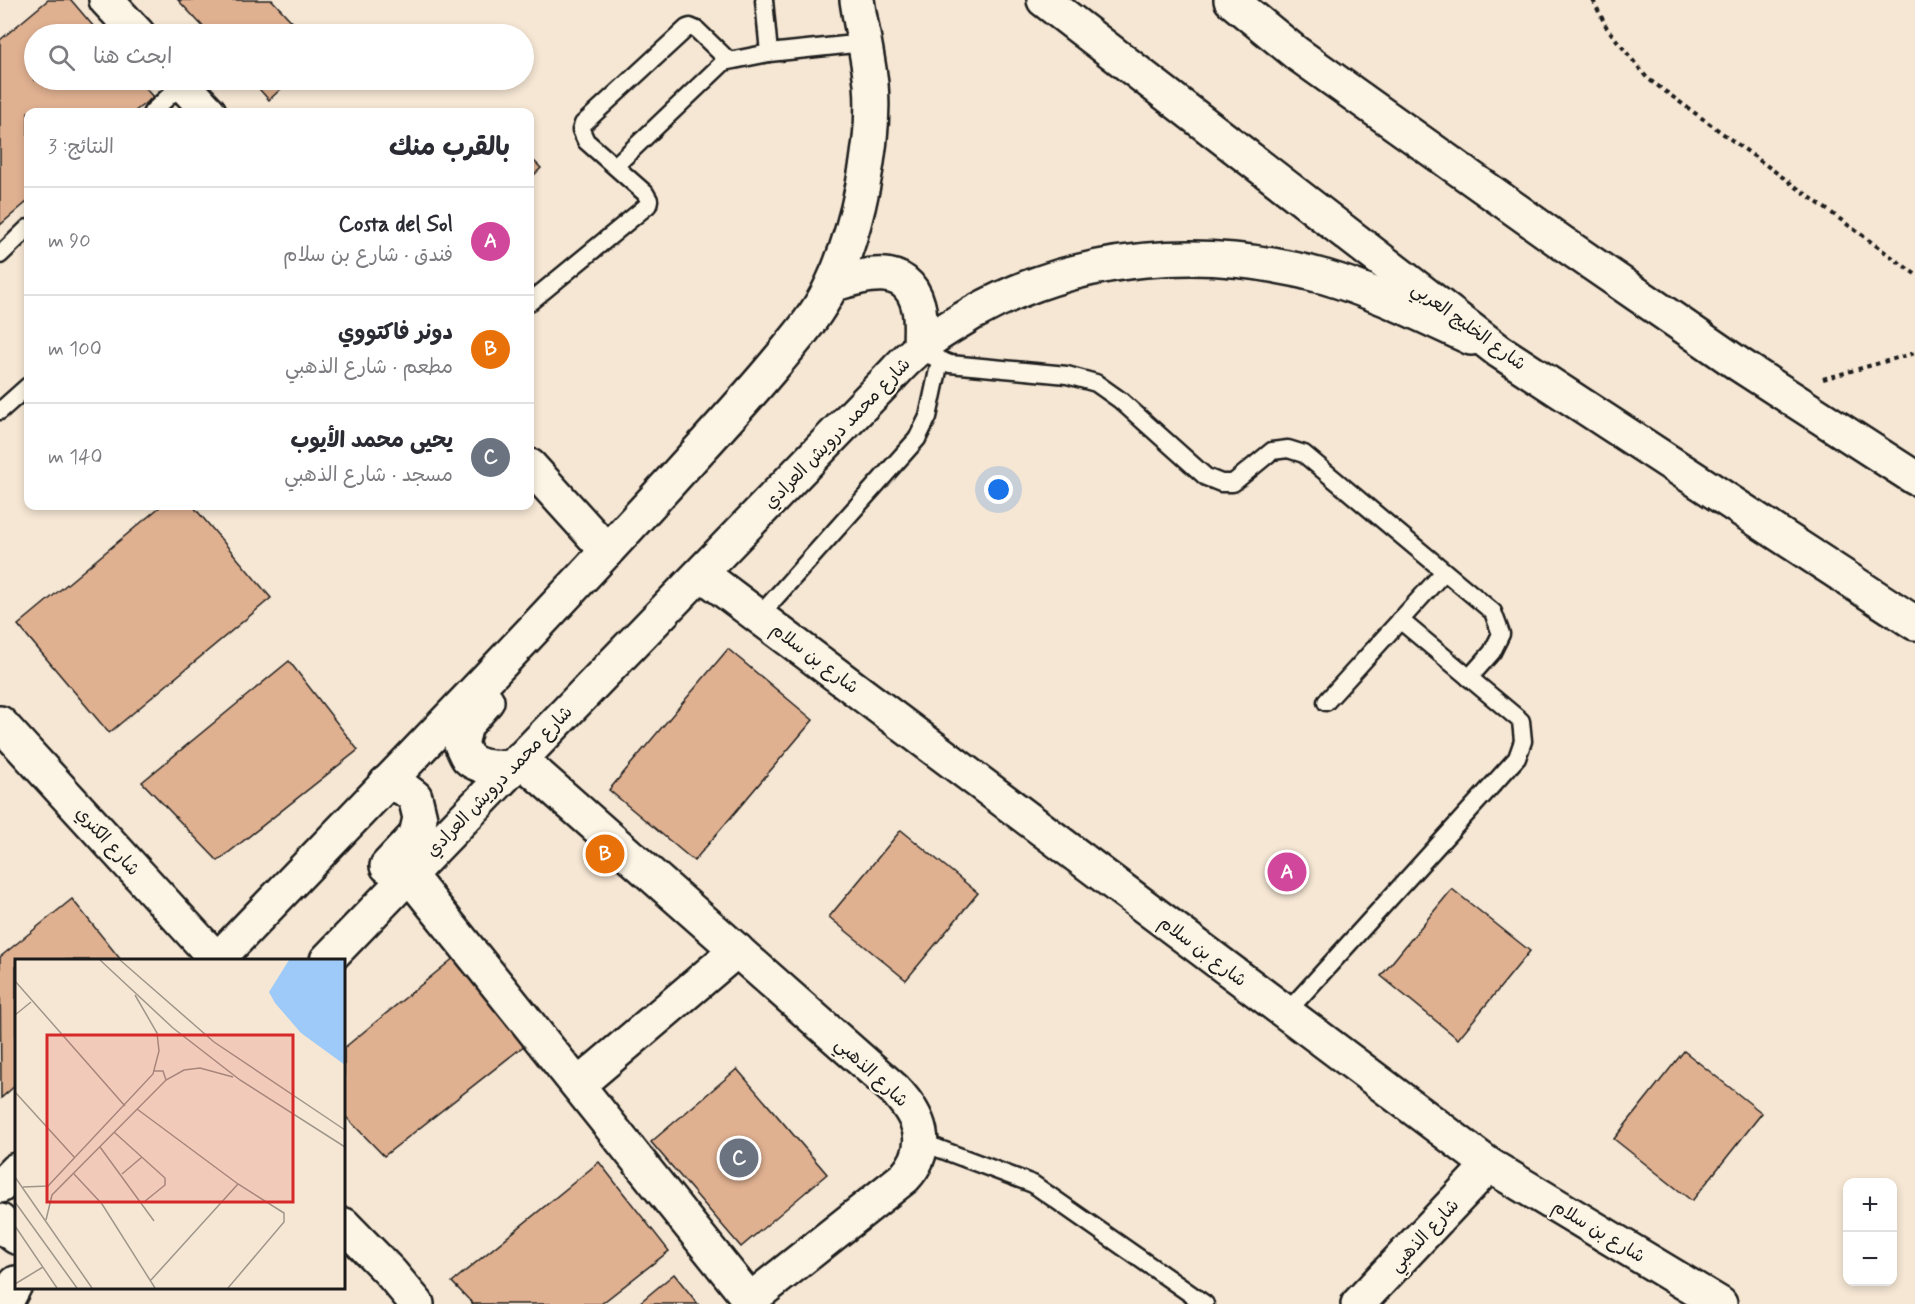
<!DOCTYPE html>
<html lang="ar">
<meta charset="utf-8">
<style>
body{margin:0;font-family:Mynerve,"Playpen Sans Arabic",sans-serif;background:#f7f7f7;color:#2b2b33;direction:rtl}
.controls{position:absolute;right:18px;bottom:18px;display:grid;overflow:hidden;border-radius:12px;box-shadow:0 3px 9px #0003}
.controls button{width:54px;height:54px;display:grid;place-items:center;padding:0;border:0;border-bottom:2px solid #e1e1e2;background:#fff;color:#2b2b33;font:30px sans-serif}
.you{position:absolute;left:999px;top:490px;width:21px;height:21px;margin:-15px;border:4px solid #fff;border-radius:50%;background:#1a73e8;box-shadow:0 0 0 9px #1a73e833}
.badge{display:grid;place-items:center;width:39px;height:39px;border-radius:50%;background:#1c1c1c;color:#fff;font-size:20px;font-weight:700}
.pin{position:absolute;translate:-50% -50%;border:3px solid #fff;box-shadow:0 2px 6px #0006}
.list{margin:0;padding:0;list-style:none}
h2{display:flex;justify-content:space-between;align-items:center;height:78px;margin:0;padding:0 24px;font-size:26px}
h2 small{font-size:20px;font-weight:400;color:#7c7c81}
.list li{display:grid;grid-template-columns:39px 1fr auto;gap:18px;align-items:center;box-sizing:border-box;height:108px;padding:0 24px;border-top:2px solid #e1e1e2}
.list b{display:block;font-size:22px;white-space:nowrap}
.list p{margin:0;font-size:20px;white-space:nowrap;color:#7c7c81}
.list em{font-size:20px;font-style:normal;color:#7c7c81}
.icon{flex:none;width:33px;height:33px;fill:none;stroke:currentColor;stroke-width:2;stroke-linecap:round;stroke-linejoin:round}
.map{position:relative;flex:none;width:1915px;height:1304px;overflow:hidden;direction:ltr}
.search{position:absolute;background:#fff;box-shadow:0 3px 9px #0003;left:24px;top:24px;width:510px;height:66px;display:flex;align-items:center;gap:15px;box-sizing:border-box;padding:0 21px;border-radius:33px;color:#7c7c81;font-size:22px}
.panel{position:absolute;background:#fff;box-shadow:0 3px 9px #0003;left:24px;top:108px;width:510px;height:402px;border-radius:12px;direction:rtl}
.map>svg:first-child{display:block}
.building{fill:#e0b191;stroke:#1c1c1c;stroke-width:1.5}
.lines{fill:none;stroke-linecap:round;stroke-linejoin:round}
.lane-casing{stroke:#1c1c1c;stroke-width:21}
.street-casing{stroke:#1c1c1c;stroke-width:38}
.secondary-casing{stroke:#1c1c1c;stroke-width:38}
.primary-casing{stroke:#1c1c1c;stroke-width:38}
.path{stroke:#1c1c1c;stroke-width:4;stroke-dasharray:4.5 4.5;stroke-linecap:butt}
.lane{stroke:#fcf5e5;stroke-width:16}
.street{stroke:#fcf5e5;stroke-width:33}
.secondary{stroke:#fcf5e5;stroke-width:33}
.primary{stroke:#fcf5e5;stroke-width:33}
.labels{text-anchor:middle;stroke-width:4.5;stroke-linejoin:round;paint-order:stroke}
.street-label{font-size:18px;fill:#1c1c1c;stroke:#fcf5e5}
.inset-road{fill:none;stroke:#9f968a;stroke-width:1.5}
.view{fill:#d62828;fill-opacity:0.15;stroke:#d62828;stroke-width:3}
.inset-edge{fill:none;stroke:#1c1c1c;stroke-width:3}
</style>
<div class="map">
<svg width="1915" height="1304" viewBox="0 0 1915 1304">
<rect width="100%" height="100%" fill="#f6e7d4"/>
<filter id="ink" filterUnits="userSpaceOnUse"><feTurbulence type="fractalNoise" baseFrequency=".0167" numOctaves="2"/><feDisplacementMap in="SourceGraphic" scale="12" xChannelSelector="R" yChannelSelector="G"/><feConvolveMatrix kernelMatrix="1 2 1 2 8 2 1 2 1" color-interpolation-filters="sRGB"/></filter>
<g filter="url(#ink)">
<g class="building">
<path d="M48,0H71L100,34H34V80H138L153,97L134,112H28V201L0,225V40Z"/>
<path d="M178,0H272L296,26L287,34H210Z"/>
<path d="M251,80H276L283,87L269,100Z"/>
<path d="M530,157L541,168L530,179Z"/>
<path d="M161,506H193L271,598L109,733L18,625Z"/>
<path d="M728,649L813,720L694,861L609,790Z"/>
<path d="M289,661L358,750L218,861L142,782Z"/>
<path d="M901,830L978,893L906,980L829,917Z"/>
<path d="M1452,889L1530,951L1458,1039L1381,976Z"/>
<path d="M72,899L121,960H16V1085L1,1098L0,957Z"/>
<path d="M455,957L525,1045L384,1156L344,1115V1048Z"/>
<path d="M1684,1051L1762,1113L1692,1201L1614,1139Z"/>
<path d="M737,1069L827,1174L741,1247L651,1142Z"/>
<path d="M599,1162L669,1251L601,1304H473L452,1282Z"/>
<path d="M674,1274L698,1304H638Z"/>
</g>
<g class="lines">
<g class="lane-casing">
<g id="lane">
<path d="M764,0L769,53"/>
<path d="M152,112L183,83"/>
<path d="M615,166L724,62L769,53L864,43"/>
<path d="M0,255L28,228"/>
<path d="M530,302L648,205L649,200L645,193L586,141L581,130L583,124L687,28L690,27L697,30L728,60"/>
<path d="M920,347L931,356L950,364L1067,375L1096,383L1120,400L1206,477L1221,483H1233L1272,451L1288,449L1304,454L1493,612L1501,634L1492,652L1469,678"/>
<path d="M0,411L28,386"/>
<path d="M759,616L917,439L928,417L940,361"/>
<path d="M1326,702L1444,572"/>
<path d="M1286,1013L1517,758L1523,741L1521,721L1400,620"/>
<path d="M921,1142L1033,1184L1205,1304"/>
</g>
</g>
<g class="street-casing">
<g id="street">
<path d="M106,0L138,34"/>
<path d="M179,80L209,112"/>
<path d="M530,466L607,551"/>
<path d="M702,574L1489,1165L1720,1304"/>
<path d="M0,723L217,960"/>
<path d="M520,759L894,1089C920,1116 933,1146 905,1177L750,1300"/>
<path d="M409,875L753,1304"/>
<path d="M578,1085L737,950"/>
<path d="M344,1225L390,1272L417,1304"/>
<path d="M1358,1304L1489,1165"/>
</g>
</g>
<g class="secondary-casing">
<g id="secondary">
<path d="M832,285C863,275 906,261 918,305C922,318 920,334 920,347"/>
<path d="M487,701L466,725L461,744C463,748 465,754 468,758C478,768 498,768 512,767"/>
<path d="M386,783L403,788L415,797L420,818L416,835L387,866"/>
<path d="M217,960C369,801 523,644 671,481C706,442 742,404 776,363C796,339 819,313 832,284C857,232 876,142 871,84C868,56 861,28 857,0"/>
<path d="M327,960C514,765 704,572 891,376C900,366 910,356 920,348C936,334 955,324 973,313C1080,253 1208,244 1325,277C1376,292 1423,316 1471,338"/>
<path d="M0,1186L16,1170"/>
<path d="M0,1221L3,1227L16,1237"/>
<path d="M5,1304L16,1283"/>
</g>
</g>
<g class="primary-casing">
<g id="primary">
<path d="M1044,0L1499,351L1915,623"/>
<path d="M1231,0L1296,53L1561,242L1740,365L1915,478"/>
</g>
</g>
<g class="path">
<path d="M1593,0L1607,28L1647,78L1915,274"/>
<path d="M1823,379L1915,353"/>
</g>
<use href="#lane" class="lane"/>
<use href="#street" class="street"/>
<use href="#secondary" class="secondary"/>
<use href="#primary" class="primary"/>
</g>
</g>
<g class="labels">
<g class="street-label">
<text transform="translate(1469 326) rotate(36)" y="6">شارع الخليج العربي</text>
<text transform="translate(837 433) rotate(-46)" y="6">شارع محمد درويش العرادي</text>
<text transform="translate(815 658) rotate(37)" y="6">شارع بن سلام</text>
<text transform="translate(499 781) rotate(-46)" y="6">شارع محمد درويش العرادي</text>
<text transform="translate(108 841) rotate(48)" y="6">شارع الكنري</text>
<text transform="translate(1203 951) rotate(37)" y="6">شارع بن سلام</text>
<text transform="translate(872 1072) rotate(43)" y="6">شارع الذهبي</text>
<text transform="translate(1599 1231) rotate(31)" y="6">شارع بن سلام</text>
<text transform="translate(1424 1235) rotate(-47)" y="6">شارع الذهبي</text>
</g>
</g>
<g transform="translate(15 959)">
<rect width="330" height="330" fill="#f6e7d4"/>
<path d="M274,1H330V106L286,74L260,44L254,33Z" fill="#9dcaf8"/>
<path class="inset-road" d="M85,1L158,69L225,121L330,188M105,1L199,83L330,171M0,22L110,147M0,56L16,43M139,112H148L151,121M0,133L60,199M122,150L223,225L269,254V263L213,329M99,173L150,219V226L129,243M85,188L139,262M59,215L87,245L140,329M107,215L127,198M0,218L77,329M8,228L33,227L138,115L144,92L142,74L120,36M0,243L62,329M31,261L37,236L151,121L169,111L185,109L218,118M0,267L42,329M136,321L223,225M0,325L28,308"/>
<path class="view" d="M32,76H278V243H32Z"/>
<rect width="330" height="330" class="inset-edge"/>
</g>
</svg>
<div class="controls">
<button>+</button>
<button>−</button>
</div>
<div class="you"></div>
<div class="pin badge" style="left:1287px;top:872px;background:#d1479c">A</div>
<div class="pin badge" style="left:605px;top:854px;background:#e8710a">B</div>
<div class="pin badge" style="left:739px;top:1158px;background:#6b7280">C</div>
<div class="search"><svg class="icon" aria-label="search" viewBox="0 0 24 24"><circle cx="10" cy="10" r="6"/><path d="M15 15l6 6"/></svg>ابحث هنا</div>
<section class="panel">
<h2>بالقرب منك<small>النتائج: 3</small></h2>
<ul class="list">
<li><span class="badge" style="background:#d1479c">A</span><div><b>Costa del Sol</b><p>فندق · شارع بن سلام</p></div><em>90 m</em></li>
<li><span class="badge" style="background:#e8710a">B</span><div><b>دونر فاكتووي</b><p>مطعم · شارع الذهبي</p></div><em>100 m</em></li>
<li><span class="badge" style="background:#6b7280">C</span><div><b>يحيى محمد الأيوب</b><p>مسجد · شارع الذهبي</p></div><em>140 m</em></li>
</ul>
</section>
</div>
